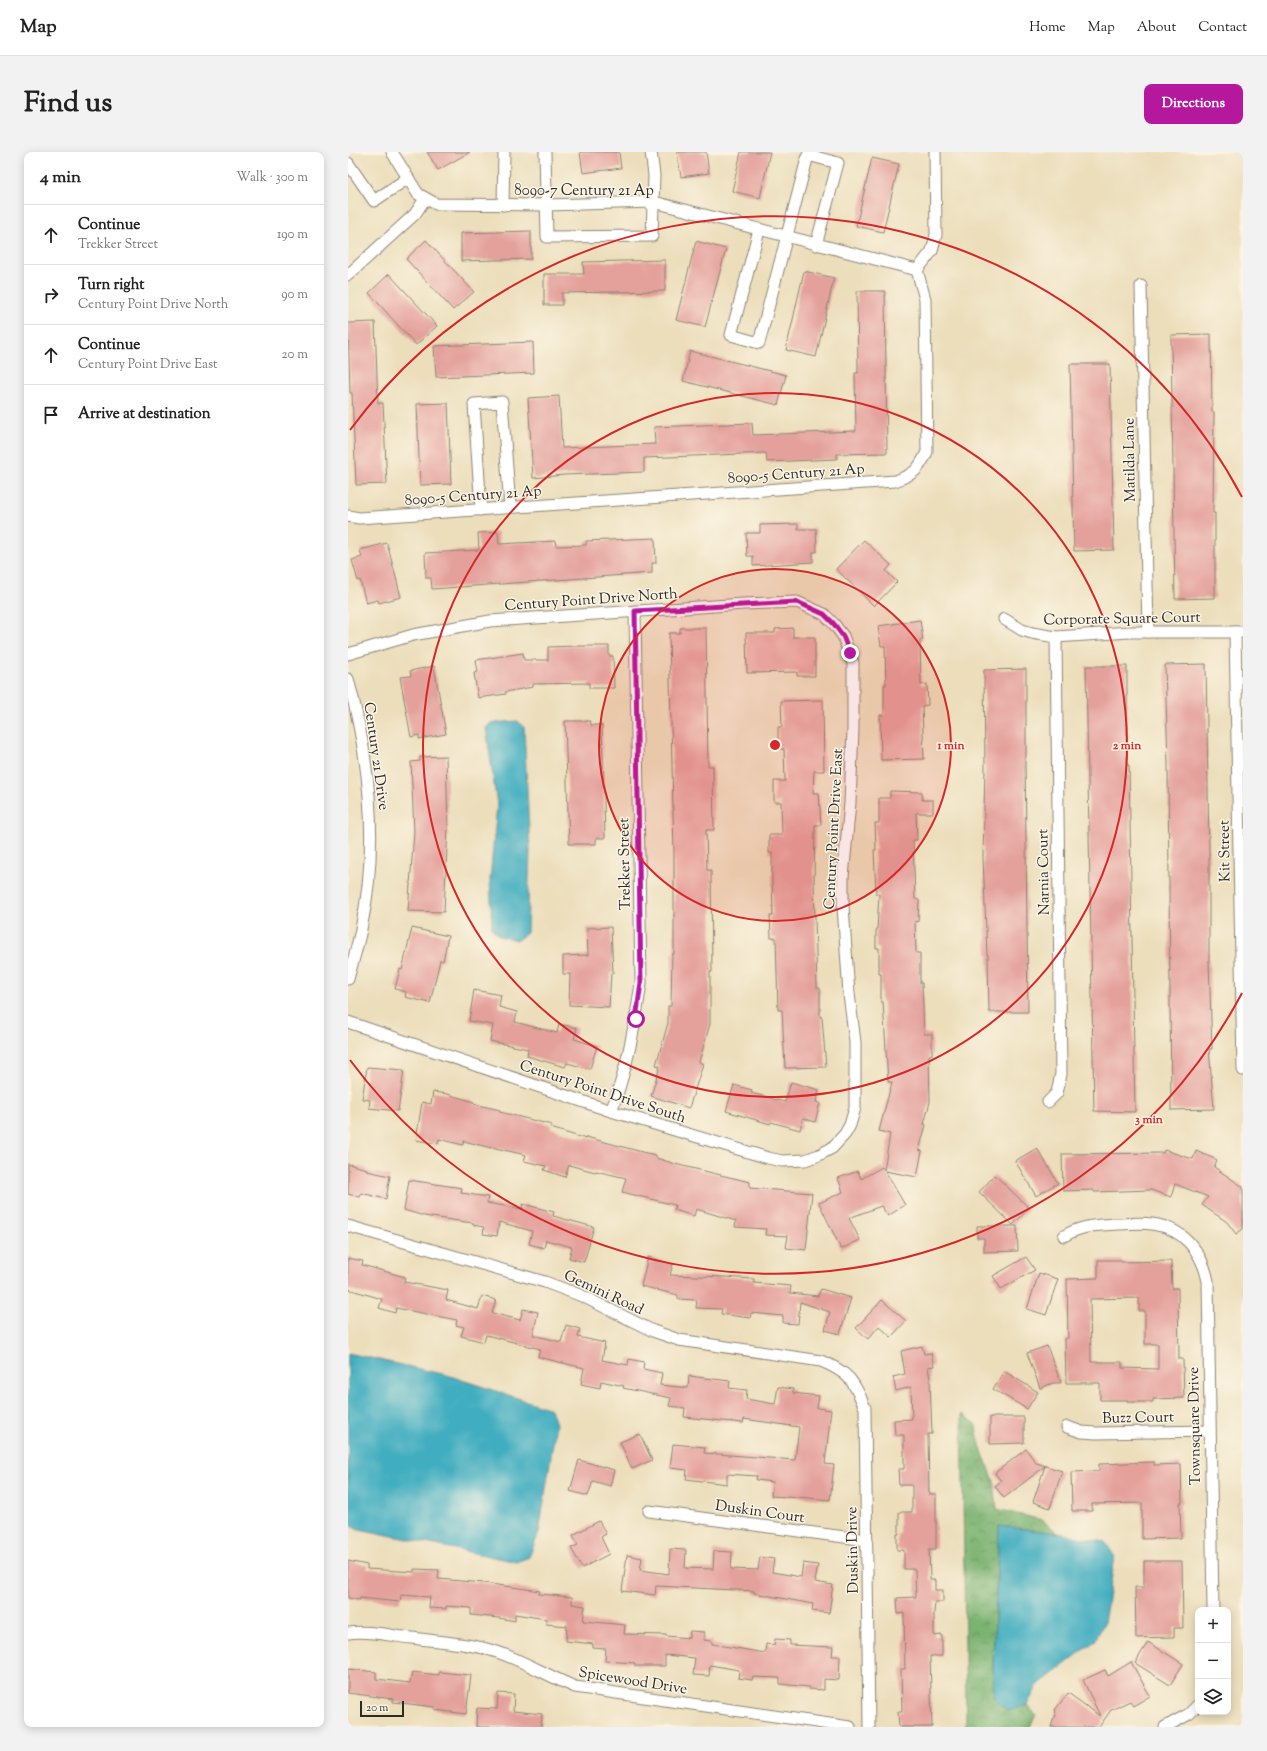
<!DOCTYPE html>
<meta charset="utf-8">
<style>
body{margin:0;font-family:"Sorts Mill Goudy",serif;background:#f2f2f2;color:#222}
.controls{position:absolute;right:12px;bottom:12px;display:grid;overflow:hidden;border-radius:8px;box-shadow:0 2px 10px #0003}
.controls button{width:36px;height:36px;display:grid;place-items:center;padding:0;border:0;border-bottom:1px solid #e0e0e0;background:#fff;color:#222;font:20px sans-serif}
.scale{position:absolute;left:12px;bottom:10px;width:44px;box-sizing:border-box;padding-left:4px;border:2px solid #2b2b2b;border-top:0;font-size:11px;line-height:14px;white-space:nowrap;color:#2b2b2b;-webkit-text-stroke:3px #fcf5e5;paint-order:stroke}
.stop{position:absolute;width:12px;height:12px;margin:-9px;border:3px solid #b5179e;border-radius:50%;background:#fff}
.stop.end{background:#b5179e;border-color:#fff;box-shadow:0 1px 4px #0008}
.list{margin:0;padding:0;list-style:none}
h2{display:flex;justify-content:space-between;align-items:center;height:52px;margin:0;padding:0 16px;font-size:17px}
h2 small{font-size:13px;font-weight:400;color:#767676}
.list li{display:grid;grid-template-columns:26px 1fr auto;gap:12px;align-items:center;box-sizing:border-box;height:60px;padding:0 16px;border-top:1px solid #e0e0e0}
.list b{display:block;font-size:15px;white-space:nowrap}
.list p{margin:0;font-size:13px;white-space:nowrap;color:#767676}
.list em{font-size:13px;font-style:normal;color:#767676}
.icon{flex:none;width:22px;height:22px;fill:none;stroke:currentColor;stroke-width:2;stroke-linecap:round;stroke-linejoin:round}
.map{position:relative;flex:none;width:895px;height:1575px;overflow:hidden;border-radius:8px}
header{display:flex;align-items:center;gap:24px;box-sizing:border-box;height:56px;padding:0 20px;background:#fff;border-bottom:1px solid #e0e0e0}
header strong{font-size:19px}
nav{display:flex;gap:22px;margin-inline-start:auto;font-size:14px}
.intro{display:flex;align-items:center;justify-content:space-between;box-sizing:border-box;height:96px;padding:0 24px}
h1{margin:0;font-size:28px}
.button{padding:10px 18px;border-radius:8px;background:#b5179e;color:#fff;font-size:14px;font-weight:700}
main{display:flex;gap:24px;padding:0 24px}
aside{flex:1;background:#fff;border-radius:8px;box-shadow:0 2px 10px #0003}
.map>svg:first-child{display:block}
.forest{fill:url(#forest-crowns);stroke:#546f4e}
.water{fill:#41adc0;stroke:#366c76}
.building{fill:#e4a09b;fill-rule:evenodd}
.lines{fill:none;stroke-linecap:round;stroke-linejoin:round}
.street-casing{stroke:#8c8473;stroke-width:13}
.street{stroke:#fff;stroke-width:11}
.route{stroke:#b5179e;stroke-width:5}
.ring{fill:none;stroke:#d62828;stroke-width:2}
.labels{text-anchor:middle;stroke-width:3;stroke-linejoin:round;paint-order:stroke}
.street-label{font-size:15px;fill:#2b2b2b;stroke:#fcf5e5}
.centre{fill:#d62828;stroke:#fcf5e5;stroke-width:2}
.ring-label{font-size:12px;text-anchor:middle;font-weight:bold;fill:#d62828;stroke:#fcf5e5;stroke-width:3;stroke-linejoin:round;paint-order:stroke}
</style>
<header>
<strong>Map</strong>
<nav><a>Home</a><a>Map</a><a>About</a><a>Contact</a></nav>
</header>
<div class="intro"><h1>Find us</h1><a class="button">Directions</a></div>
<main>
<aside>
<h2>4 min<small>Walk · 300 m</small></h2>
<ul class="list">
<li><svg class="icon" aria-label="ahead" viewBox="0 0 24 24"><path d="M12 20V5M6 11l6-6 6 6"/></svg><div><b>Continue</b><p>Trekker Street</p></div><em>190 m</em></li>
<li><svg class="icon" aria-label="right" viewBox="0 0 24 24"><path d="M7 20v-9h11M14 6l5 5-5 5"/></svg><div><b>Turn right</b><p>Century Point Drive North</p></div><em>90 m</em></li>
<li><svg class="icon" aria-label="ahead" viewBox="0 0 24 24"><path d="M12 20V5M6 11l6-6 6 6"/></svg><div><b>Continue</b><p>Century Point Drive East</p></div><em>20 m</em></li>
<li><svg class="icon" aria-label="arrive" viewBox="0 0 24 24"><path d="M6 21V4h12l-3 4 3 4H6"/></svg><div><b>Arrive at destination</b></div></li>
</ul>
</aside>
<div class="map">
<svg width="895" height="1575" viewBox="0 0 895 1575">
<defs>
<pattern id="forest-crowns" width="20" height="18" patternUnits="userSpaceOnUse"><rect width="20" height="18" fill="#7cb371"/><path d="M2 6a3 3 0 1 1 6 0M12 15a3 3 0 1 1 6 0" fill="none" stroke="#66925d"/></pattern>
</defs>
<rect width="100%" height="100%" fill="#fcf5e5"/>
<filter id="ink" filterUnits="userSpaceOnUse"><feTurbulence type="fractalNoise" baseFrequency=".025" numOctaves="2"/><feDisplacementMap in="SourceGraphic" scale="8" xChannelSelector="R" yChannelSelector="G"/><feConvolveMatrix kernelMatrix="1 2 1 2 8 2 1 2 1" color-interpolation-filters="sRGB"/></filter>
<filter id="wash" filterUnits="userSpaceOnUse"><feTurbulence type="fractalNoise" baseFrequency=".012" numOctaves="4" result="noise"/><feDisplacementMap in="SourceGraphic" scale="16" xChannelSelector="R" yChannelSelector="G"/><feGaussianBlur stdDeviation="0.9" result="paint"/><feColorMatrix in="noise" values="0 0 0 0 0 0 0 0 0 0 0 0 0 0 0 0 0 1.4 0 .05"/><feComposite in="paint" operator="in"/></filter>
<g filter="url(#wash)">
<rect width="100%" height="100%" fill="#ecdebb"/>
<path class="forest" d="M614,1262L627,1271L633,1297L646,1329L649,1357L694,1368L710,1381L651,1374L645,1513L646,1545L659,1559L679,1553L688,1563L682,1575H618Z"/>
<g class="water">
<path d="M170,569L176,575L182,699L179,781L169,788L151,784L144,776L142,727L149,653L138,576L143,571Z"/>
<path d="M0,1201L99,1223L203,1257L208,1272L191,1381L181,1405L169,1410L6,1376L0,1370Z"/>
<path d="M651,1374L710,1381L757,1390L767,1405L756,1471L747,1489L690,1533L679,1553L659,1559L646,1545L645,1513Z"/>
</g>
<g id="blocks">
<g class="building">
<path d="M79,0H122L90,18Z"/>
<path d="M232,0H271L273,16L235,21Z"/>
<path d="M329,0H358L361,21L333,25Z"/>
<path d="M393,0H422L412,46L384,39Z"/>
<path d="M524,6L551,12L535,80L508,74Z"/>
<path d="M183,79V107L113,109V81Z"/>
<path d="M78,88L126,140L105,158L58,107Z"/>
<path d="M348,89L378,97L357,175L328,168Z"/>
<path d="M317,108V139L214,141V153H196V122H236L235,110Z"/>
<path d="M456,119L486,126L468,205L438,198Z"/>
<path d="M41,122L89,174L68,193L21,141Z"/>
<path d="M509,139H537L539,301L489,302V307L419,310L418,301L296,306V320L216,323L185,326L180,246L211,244L214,296L307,292L306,275L404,271L405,283L508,279L507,221H510Z"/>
<path d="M27,170L30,251H35L39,332L8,333L4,241H2L0,171Z"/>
<path d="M863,182L864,260H866L865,361H867V446L827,447L823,183Z"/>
<path d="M185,190L186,221L88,225L86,194Z"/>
<path d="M342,199L438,223L430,253L335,229Z"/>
<path d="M722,212H762L766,398L726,399Z"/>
<path d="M100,251L103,332L72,333L69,252Z"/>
<path d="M450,372V377H468L469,400H465V410L405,414V404H399L398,381H412V373Z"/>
<path d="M150,380L151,392L207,389L208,394L238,393V389L307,386L308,411H304V421L84,437L83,426H78L77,401L131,398L130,381Z"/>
<path d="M516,388L543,413L538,419L549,430L526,454L488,417Z"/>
<path d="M39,391L53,445L31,451L30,448L18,451L12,428L10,429L4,408L14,405L12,398Z"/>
<path d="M572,468L575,488H572L573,533L579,532L580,553L574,554L576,607L533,608L532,563H536V533H538L537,494H533L530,474Z"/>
<path d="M332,476H358L360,614H365L366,678H358L359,718H363L364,820H362V872L351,910L355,912L341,956L303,944L312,914L308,913L320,871V854H323L324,802H326V702L321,481H332Z"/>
<path d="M445,476V485H467V524H449V520L399,521L398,481H427V477Z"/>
<path d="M228,494H261V504H265L266,536H241V531L185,532V535L157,540L158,542L130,546L126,521L130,520L128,508L175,501L176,508H200V495Z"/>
<path d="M858,512L861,698V809L864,897H861L866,957L823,958L820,613L817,513Z"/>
<path d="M86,514L98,582L71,587V583L63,585L52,525L63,524L62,519Z"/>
<path d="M738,514H779V613H781L787,960L746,959Z"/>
<path d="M678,517V605H677L680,860H641L640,803H639L635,705L637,617L636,518Z"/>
<path d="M475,548L476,619H466L465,641H471L473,673H467L466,730L469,836H472V865H474L478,915L437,916L434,858H430L428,786H423L422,764H425L424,727V701H421V683H434L433,650H426V629H437L436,597H430V575H434L433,549Z"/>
<path d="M217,569H242L243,573H254L257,686H248V692H221Z"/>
<path d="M98,604L100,674L96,760L60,759L66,680L63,610L72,609V605Z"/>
<path d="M542,639L574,640V648H585V661H568L569,688H565L567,747L571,748L570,770L567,769L568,801H572V831H574L576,882H584V903H581L582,950L576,972L578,973L571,998L574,999L569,1025L537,1019L557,1053L540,1064L533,1054L501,1066L512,1088L493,1097L471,1051L495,1040L490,1026L510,1019L513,1027L534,1015L536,1018L542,982L531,979L544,930H540L535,850H533V822H531V796H528V778H529L531,742H528L526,698H528L527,671H531V646H542Z"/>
<path d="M263,775L265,821H263L261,855L221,853L222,822H215V804L240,803L239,776Z"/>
<path d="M64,776L100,784L95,809L92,808L82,851L57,845L58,840L47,837L52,817L54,818Z"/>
<path d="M126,838L153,843L151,855L169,860L167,870L209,881L211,872L229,876L226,887L249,894L242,917L219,911L217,915L179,904L180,897L142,889L145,873L121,869Z"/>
<path d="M19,915L56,918L50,959L21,956L22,948L14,947Z"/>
<path d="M443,930L471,938L468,950L472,951L467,970L455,966L452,978L423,970L422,972L378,959L386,933L404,938L403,941L437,950Z"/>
<path d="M85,940L99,942L126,950V952L152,958V960L204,973L203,976L238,987V985L298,1001L308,1003V1006L331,1013L402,1030V1036L464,1041L458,1098L438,1096L440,1084L417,1083L418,1077L387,1075L388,1069L348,1057L346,1064L326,1058L327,1053L274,1040L278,1026L248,1019L247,1020L221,1013L217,1025L196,1018L198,1014L176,1009L178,1003L143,995V996L116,989L115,993L91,987L90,992L68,988L74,950L83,952Z"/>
<path d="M689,996L710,1031L688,1044L667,1009Z"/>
<path d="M816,998L845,1007L848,999L869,1008L866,1015L895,1035V1077L888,1082L879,1070L854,1053L860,1045L827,1032L823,1045L803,1038L746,1040V1038L715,1039L714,1002L815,1001Z"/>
<path d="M0,1012L19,1017V1019L42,1024L38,1047L13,1041L12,1045L0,1042Z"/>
<path d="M647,1023L681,1056L665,1073L631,1040Z"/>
<path d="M61,1028L114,1036L113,1041L140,1045L139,1051L174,1057L175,1052L206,1060L205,1064L246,1075L236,1110L221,1106L224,1095L198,1088L196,1096L181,1092L184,1079L151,1070L149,1084L135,1082L136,1075L125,1073V1071L76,1064L56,1058Z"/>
<path d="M629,1074H669L670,1099L636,1100V1086H629Z"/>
<path d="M300,1105L325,1112L322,1123L377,1125L406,1127V1131L443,1134L442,1141L470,1144L473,1137L503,1146L492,1182L477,1178L482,1160L452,1150L450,1172L435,1171V1164L403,1161L402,1166L373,1162L374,1157L348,1156L349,1148L330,1147V1143L293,1134Z"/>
<path d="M678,1105L687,1118L653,1137L645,1124Z"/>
<path d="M0,1106L15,1109L14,1113L57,1125L56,1130L100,1138L98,1148L130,1157L134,1144L148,1148L144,1161L172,1168L175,1157L190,1160L185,1183L213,1190L218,1173L232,1177L230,1185L257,1191L254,1208L280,1213L281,1207L296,1210L295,1217L314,1221L312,1233L340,1236L341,1224L382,1229L381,1236L399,1238L398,1247L427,1252L430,1235L445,1237V1241L471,1244L469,1256L483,1258L477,1312L486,1313L482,1348L439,1344V1345L423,1344L425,1330L408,1328L409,1324L379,1322V1332L338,1327L339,1318L322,1316L325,1292L357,1295L356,1301L447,1308L451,1275L396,1267L395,1271L336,1265L337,1256L321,1254L323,1246L275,1236L276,1234L253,1229L252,1236L233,1232L236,1216L190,1205L192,1197L138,1183L136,1190L113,1184L116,1175L108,1173L109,1168L48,1156L47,1161L31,1156L34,1147L0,1137Z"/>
<path d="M750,1108H773V1110L823,1109L824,1136H830L831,1207H835L836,1246L805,1247V1250H780V1248H752V1231H718L717,1187L720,1186L719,1127L750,1126ZM791,1146V1159H797V1192H810V1217L774,1216V1210H743L742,1147Z"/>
<path d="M691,1121L710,1127L698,1163L679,1157Z"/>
<path d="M534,1148L558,1169L543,1185L531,1174L520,1187L508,1176Z"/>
<path d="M574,1194L576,1202L583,1201L586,1214L580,1215L582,1227L584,1282H580L581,1342H588V1397H581L582,1428H587V1438H595V1450H587L586,1461V1484L594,1483V1504H582L584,1575H551L550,1560H554L553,1517H557L556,1461L550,1462L549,1446L568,1445L567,1417H556V1398H549V1382H551V1360H564V1333H551L550,1317H556V1283H547L546,1268L564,1267L563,1235L548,1239L545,1225L557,1222L553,1199Z"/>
<path d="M699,1194L713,1231H705L692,1236L679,1201Z"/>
<path d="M656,1219L690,1240L679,1257L645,1237Z"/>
<path d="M642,1265H676V1291L642,1292Z"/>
<path d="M292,1282L304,1308L284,1317L272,1290Z"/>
<path d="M678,1297L688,1311L714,1319L702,1356L685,1350L697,1314L656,1346L647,1334L653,1329L647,1321Z"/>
<path d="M231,1308L266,1318L262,1334L245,1329L240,1344L222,1339Z"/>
<path d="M806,1310V1313L833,1312L834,1351H832L833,1386L794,1387V1351L744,1352V1359H724L723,1320L751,1319V1312Z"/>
<path d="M251,1369L258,1382L253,1385L261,1402L234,1416L223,1396L230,1393L225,1383Z"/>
<path d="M322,1397L338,1398L337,1416L365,1417L366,1399L384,1400L383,1417L410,1418L412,1405L426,1407L424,1420L453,1425L455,1411L470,1413L467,1430L485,1433L481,1461L464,1459L465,1452L406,1441V1439L308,1434L307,1443L274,1439L279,1403L294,1406L292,1418L321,1422Z"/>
<path d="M0,1409L19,1413V1417L66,1420V1417L91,1418L90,1427L136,1431L192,1439L191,1442L224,1445V1452L237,1454L235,1469L277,1473L276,1482L318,1483V1484L341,1486L342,1479L356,1480V1488L364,1489V1492L417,1501L418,1492L426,1493L427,1487L442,1488V1493L485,1495L484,1504H492L491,1528L476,1527V1538L461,1537V1535L432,1532V1526L405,1525L404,1528L390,1526L391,1518L362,1513L361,1524L345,1523L347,1506L317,1503V1514H287V1511L257,1509L258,1497L245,1496V1492L218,1489L219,1474L198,1472V1467L167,1462V1469L151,1466L123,1463V1456L98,1454V1457L81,1456L82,1445L53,1443L52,1450L12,1446V1448L0,1446Z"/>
<path d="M796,1409H834L835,1476H826V1485L788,1486L787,1435H796Z"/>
<path d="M800,1490L835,1512L822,1533L787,1511Z"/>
<path d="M783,1510L802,1544L785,1554L782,1549L763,1558L751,1575H703L708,1559L707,1558L720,1541L752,1564L735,1528L757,1518L760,1524Z"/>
<path d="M0,1517L28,1520V1527L62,1531L64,1520L91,1523V1520L123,1523L118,1562L87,1558V1555L45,1550V1547L0,1541Z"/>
<path d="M150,1541L166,1542L165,1559L194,1562L193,1575H128L129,1556L149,1557Z"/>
</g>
</g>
</g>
<g filter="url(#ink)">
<use href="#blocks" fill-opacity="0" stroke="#8c8473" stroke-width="1"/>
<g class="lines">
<g class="street-casing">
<g id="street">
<path d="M44,0L70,42L88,52L198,53L306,50L569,118"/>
<path d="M197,0L199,85L304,84L306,23L303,0"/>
<path d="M0,11L26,49L60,26"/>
<path d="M155,53L156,0"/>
<path d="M411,78L383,183L411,191L460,3L490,11L468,93"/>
<path d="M0,123L67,62L77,47"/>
<path d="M793,134L800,480"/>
<path d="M133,358L126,252L154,250L162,355"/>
<path d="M0,364L11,366L547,329C566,322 570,319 579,300L577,147L569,118L584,99L588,83L587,0"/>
<path d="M656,467L674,478L684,481L708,485L782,480H895"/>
<path d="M887,480L895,918"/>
<path d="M0,502L65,483L142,469L396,452L449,450L476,462L486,472L495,484L505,511V577L502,651L495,725V754L501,842L507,890V956L502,973L497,982L484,996L471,1003L457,1008L434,1009L420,1006L263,959L0,870"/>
<path d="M0,527C22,608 31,694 13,777C10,794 4,811 0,827"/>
<path d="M700,950L709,941L713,922L708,485"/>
<path d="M263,959C279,919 287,874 293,831L287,459"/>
<path d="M0,1074L197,1130L234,1144L305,1179L331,1188L473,1209C502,1221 505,1228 517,1256L521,1575"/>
<path d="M716,1084C734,1073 750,1073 770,1072C781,1072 793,1070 804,1072C835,1076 854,1099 860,1129L865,1458"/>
<path d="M719,1275L734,1280L748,1281L861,1279"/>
<path d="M301,1359L519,1388"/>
<path d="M0,1481C21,1478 43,1484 64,1486C92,1490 122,1491 149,1500C176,1509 200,1524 227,1535L502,1575"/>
<path d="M817,1575L841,1562L850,1553"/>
</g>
</g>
<use href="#street" class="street"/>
</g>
</g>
<g class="lines" filter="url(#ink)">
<path class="route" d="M288,867L293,831L287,459L449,450L476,462L486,472L495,484L502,501"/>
</g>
<circle cx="427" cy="593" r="176" fill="#d62828" fill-opacity=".12"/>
<g class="ring">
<circle cx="427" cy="593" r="176"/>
<circle cx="427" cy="593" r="352"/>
<path d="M894 841A529 529 0 0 1 2 908M2 278A529 529 0 0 1 894 345"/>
</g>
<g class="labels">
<g class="street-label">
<text x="236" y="43">8090-7 Century 21 Ap</text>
<text transform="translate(781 308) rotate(-91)" y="5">Matilda Lane</text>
<text transform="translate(448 321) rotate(-4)" y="5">8090-5 Century 21 Ap</text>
<text transform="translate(125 343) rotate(-4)" y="5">8090-5 Century 21 Ap</text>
<text transform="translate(243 447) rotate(-4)" y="5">Century Point Drive North</text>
<text transform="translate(774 466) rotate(-1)" y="5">Corporate Square Court</text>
<text transform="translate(29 604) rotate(82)" y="5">Century 21 Drive</text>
<text transform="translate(485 677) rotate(-87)" y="5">Century Point Drive East</text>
<text transform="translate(876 699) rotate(-91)" y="5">Kit Street</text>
<text transform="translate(276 712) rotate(-91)" y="5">Trekker Street</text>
<text transform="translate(695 720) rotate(-91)" y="5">Narnia Court</text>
<text transform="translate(255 939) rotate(18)" y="5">Century Point Drive South</text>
<text transform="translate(256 1140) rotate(25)" y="5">Gemini Road</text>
<text transform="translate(790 1265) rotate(-1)" y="5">Buzz Court</text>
<text transform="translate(846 1274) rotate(-91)" y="5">Townsquare Drive</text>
<text transform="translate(412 1359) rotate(8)" y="5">Duskin Court</text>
<text transform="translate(504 1398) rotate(-91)" y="5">Duskin Drive</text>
<text transform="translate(285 1528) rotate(9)" y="5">Spicewood Drive</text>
</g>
</g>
<circle cx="427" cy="593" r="6" class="centre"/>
<g class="ring-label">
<text x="603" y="597">1 min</text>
<text x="779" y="597">2 min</text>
<text x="801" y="971">3 min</text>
</g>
</svg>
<div class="controls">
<button>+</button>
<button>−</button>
<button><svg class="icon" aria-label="layers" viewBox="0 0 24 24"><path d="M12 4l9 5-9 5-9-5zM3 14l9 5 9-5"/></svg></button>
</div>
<div class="scale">20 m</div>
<div class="stop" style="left:288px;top:867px"></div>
<div class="stop end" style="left:502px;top:501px"></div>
</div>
</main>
